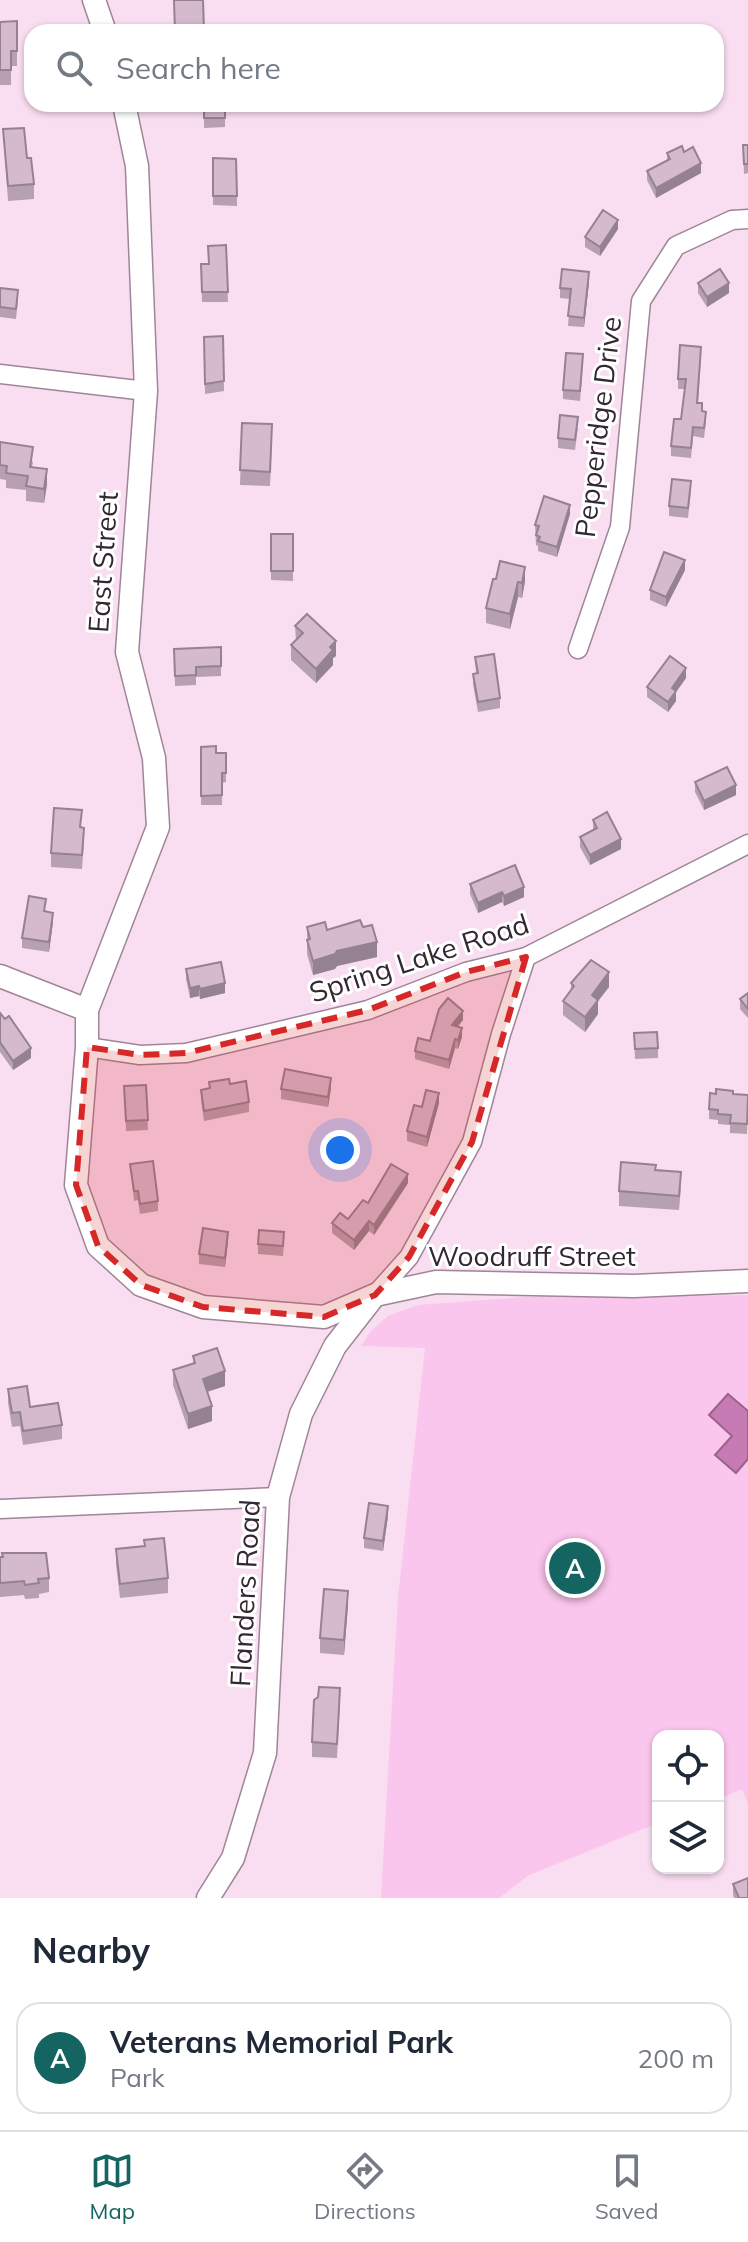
<!DOCTYPE html>
<style>
body{margin:0;font-family:Mulish,sans-serif;background:#f6f6f7;color:#1f2937}
.controls{position:absolute;right:24px;bottom:24px;display:grid;overflow:hidden;border-radius:16px;box-shadow:0 2px 6px #0004}
.controls button{width:72px;height:72px;display:grid;place-items:center;padding:0;border:0;border-bottom:2px solid #e0e1e3;background:#fff;color:#1f2937;font:40px sans-serif}
.you{position:absolute;left:340px;top:1150px;width:28px;height:28px;margin:-20px;border:6px solid #fff;border-radius:50%;background:#1a73e8;box-shadow:0 0 0 12px #1a73e833}
.badge{display:grid;place-items:center;width:52px;height:52px;border-radius:50%;background:#146461;color:#fff;font-size:26px;font-weight:700}
.pin{position:absolute;translate:-50% -50%;border:4px solid #fff;box-shadow:0 2px 8px #0006}
.list{margin:0;padding:0;list-style:none}
h2{display:flex;justify-content:space-between;align-items:center;height:104px;margin:0;padding:0 32px;font-size:34px}
h2 small{font-size:26px;font-weight:400;color:#747a83}
.list li{display:grid;grid-template-columns:52px 1fr auto;gap:24px;align-items:center;box-sizing:border-box;height:112px;margin:0 16px 16px;padding:0 16px;border:2px solid #e0e1e3;border-radius:24px}
.list b{display:block;font-size:30px;white-space:nowrap}
.list p{margin:0;font-size:26px;white-space:nowrap;color:#747a83}
.list em{font-size:26px;font-style:normal;color:#747a83}
.icon{flex:none;width:44px;height:44px;fill:none;stroke:currentColor;stroke-width:2;stroke-linecap:round;stroke-linejoin:round}
.map{position:relative;flex:none;width:748px;height:1898px;overflow:hidden}
.search{position:absolute;background:#fff;box-shadow:0 2px 6px #0004;left:24px;right:24px;top:24px;height:88px;display:flex;align-items:center;gap:20px;box-sizing:border-box;padding:0 28px;border-radius:24px;color:#747a83;font-size:30px}
.sheet{height:232px;background:#fff}
nav{display:flex;justify-content:space-around;align-items:center;box-sizing:border-box;height:112px;border-top:2px solid #e0e1e3;background:#fff;font-size:22px;color:#747a83}
nav a{display:grid;justify-items:center;gap:4px}
nav .on{color:#146461}
.map>svg:first-child{display:block}
.green{fill:#fbc6ed}
.water{fill:#c67bb5;stroke:#9a628d;stroke-width:2}
.lines{fill:none;stroke-linecap:round;stroke-linejoin:round}
.minor-casing{stroke:#9f8598;stroke-width:21}
.tertiary-casing{stroke:#9f8598;stroke-width:25}
.minor{stroke:#fff;stroke-width:18}
.tertiary{stroke:#fff;stroke-width:22}
.wall{fill:#b7a0b0}
.shaded-wall{fill:#958290}
.building{fill:#d5bacd;stroke:#958290;stroke-width:2}
.marked{fill:#d62828;fill-opacity:0.2;stroke:#d62828;stroke-width:6;stroke-dasharray:16 10;stroke-linejoin:round}
.labels{text-anchor:middle;stroke-width:6;stroke-linejoin:round;paint-order:stroke}
.street-label{font-size:28px;fill:#322830;stroke:#fff}
</style>
<div class="map">
<svg width="748" height="1898" viewBox="0 0 748 1898">
<rect width="100%" height="100%" fill="#f9ddf1"/>
<path class="green" d="M748,1295V1804L742,1789L718,1799V1736H658V1823L529,1875L499,1898H381L398,1598L425,1348L361,1346L370,1332L388,1316L418,1305L526,1297Z"/>
<path class="water" d="M728,1394L748,1411V1459L736,1473L715,1455L732,1436L709,1415Z"/>
<g class="lines">
<g class="minor-casing">
<g id="minor">
<path d="M0,374L146,391"/>
<path d="M578,649L620,527L641,301L676,246L732,220L748,219"/>
<path d="M87,1047L140,1055L186,1053L368,1010L466,972L526,957L748,844"/>
<path d="M375,1295L409,1257L472,1142L501,1034L526,957"/>
<path d="M0,1509L278,1497"/>
</g>
</g>
<g class="tertiary-casing">
<g id="tertiary">
<path d="M94,0L105,32"/>
<path d="M124,104L137,166L146,391L127,652L154,758L158,827L87,1010V1047L76,1185L98,1246L141,1285L203,1307L324,1317L375,1295L436,1282L634,1286L748,1281"/>
<path d="M0,976L87,1010"/>
<path d="M208,1898L233,1858L265,1753L278,1497L301,1414L335,1346L374,1296"/>
</g>
</g>
<use href="#minor" class="minor"/>
<use href="#tertiary" class="tertiary"/>
</g>
<g class="wall">
<path d="M17,21V66H11V85H0V22Z"/>
<path d="M204,104H229H225V127L204,128Z"/>
<path d="M3,129L27,158L34,184V199L8,201Z"/>
<path d="M743,145H748V173L744,174Z"/>
<path d="M667,153L701,173L656,198L647,180V171L667,161Z"/>
<path d="M213,158L236,159L237,206L213,205Z"/>
<path d="M618,229L600,256L585,247V237Z"/>
<path d="M226,245L228,302H202L201,264H209Z"/>
<path d="M589,282L584,327L568,326L570,299L560,298V288Z"/>
<path d="M698,283L729,293L707,307L698,293Z"/>
<path d="M0,288L18,300L16,319L0,317Z"/>
<path d="M223,336L224,391L205,394L204,337Z"/>
<path d="M701,357L698,403L706,422L704,438L693,436L691,458L671,456V446L681,419L685,389H678V379Z"/>
<path d="M583,364L580,401L563,399V390Z"/>
<path d="M242,423L272,439L270,486L240,485Z"/>
<path d="M578,427L575,450L558,448V438Z"/>
<path d="M0,442L33,462L32,467L47,484L44,503L26,501V490L6,488V480L0,479Z"/>
<path d="M691,491L688,518L669,516V506Z"/>
<path d="M570,514L557,557L538,551V546L536,545L535,525Z"/>
<path d="M271,534H293V581L271,580Z"/>
<path d="M685,570L666,607L650,600V590Z"/>
<path d="M493,579L525,581L522,598L518,597L510,629L486,623V608Z"/>
<path d="M295,626L336,656L333,658V665L316,683L291,660V645L296,641Z"/>
<path d="M221,647V676L196,677V685L175,686L174,649Z"/>
<path d="M475,657L500,698V708L478,712L473,684V674L476,673Z"/>
<path d="M686,678L676,692V701L668,712L647,697V687Z"/>
<path d="M201,747L216,753H226V782L222,783V805H201Z"/>
<path d="M695,782L736,795L704,810L695,792Z"/>
<path d="M593,820L621,849L590,865L580,847V837L593,830Z"/>
<path d="M81,827L84,842L82,869L51,867V853Z"/>
<path d="M470,884L524,897L504,906L502,902L478,913L470,894Z"/>
<path d="M45,911L53,922L49,952L22,948V938Z"/>
<path d="M307,927L327,930L363,927L377,957L337,966L335,969L313,975L307,954Z"/>
<path d="M186,969L225,993L200,999L199,996L190,998L186,979Z"/>
<path d="M571,983L609,987L598,1001V1014L585,1032L563,1015V1001L571,990Z"/>
<path d="M748,993V1018L740,1009V999Z"/>
<path d="M0,1013L31,1058L13,1070L0,1052Z"/>
<path d="M463,1020L457,1027L462,1037L458,1049L455,1048L449,1069L415,1059V1051Z"/>
<path d="M634,1033L658,1048V1058L635,1059Z"/>
<path d="M209,1082L230,1084L249,1102V1112L204,1121L201,1100V1090L209,1088Z"/>
<path d="M146,1085L148,1130L126,1131L124,1086Z"/>
<path d="M331,1088L328,1107L281,1099V1089Z"/>
<path d="M733,1094L748,1095L747,1134L730,1133V1125L718,1124V1120L709,1119V1109Z"/>
<path d="M439,1103L427,1147L407,1141V1131L422,1107Z"/>
<path d="M130,1164L158,1201V1211L140,1214L138,1200L134,1201Z"/>
<path d="M656,1170L681,1187L679,1210L619,1206V1191Z"/>
<path d="M408,1183L374,1235L369,1231L354,1250L332,1233V1223L348,1219L368,1203Z"/>
<path d="M228,1241L225,1267L199,1264V1254Z"/>
<path d="M284,1242L283,1256L258,1254V1244Z"/>
<path d="M193,1356L225,1386L207,1392L212,1421L188,1429L173,1385V1370L193,1364Z"/>
<path d="M8,1389L30,1407L62,1425V1439L23,1445L20,1426L12,1427L8,1403Z"/>
<path d="M388,1516L383,1551L364,1548V1538Z"/>
<path d="M144,1540L168,1578V1593L120,1598L116,1564V1549L144,1546Z"/>
<path d="M0,1557L49,1578V1592L39,1594V1598L25,1599L24,1595L0,1597Z"/>
<path d="M348,1605L344,1655L320,1653V1638Z"/>
<path d="M340,1703L337,1758L312,1757V1742Z"/>
<path d="M733,1884L748,1898H734L733,1894Z"/>
</g>
<g class="shaded-wall">
<path d="M701,163V173L656,198V188Z"/>
<path d="M618,220V229L600,256V247Z"/>
<path d="M589,272V282L584,327V318Z"/>
<path d="M729,283V293L707,307V297Z"/>
<path d="M47,469V484L44,503V489Z"/>
<path d="M570,505V514L557,557V547Z"/>
<path d="M685,560V570L666,607V597Z"/>
<path d="M525,567V581L522,598V583Z"/>
<path d="M518,582V597L510,629V614Z"/>
<path d="M336,641V656L333,658V665L316,683V669L330,647Z"/>
<path d="M686,668V678L676,692V701L668,712V702L672,688Z"/>
<path d="M736,785V795L704,810V801Z"/>
<path d="M621,839V849L590,865V855Z"/>
<path d="M524,887V897L504,906V896Z"/>
<path d="M502,892V902L478,913V903Z"/>
<path d="M53,913V922L49,952V942Z"/>
<path d="M377,942V957L337,966L335,969L313,975V961L337,951Z"/>
<path d="M609,972V987L598,1001V1014L585,1032V1017L592,995Z"/>
<path d="M225,983V993L200,999V989Z"/>
<path d="M199,986V996L190,998V988Z"/>
<path d="M463,1011V1020L452,1034V1025Z"/>
<path d="M462,1028V1037L458,1049V1040Z"/>
<path d="M455,1039V1048L449,1069V1060Z"/>
<path d="M31,1048V1058L13,1070V1061Z"/>
<path d="M331,1078V1088L328,1107V1097Z"/>
<path d="M439,1093V1103L427,1147V1137Z"/>
<path d="M408,1174V1183L374,1235V1225Z"/>
<path d="M369,1221V1231L354,1250V1240Z"/>
<path d="M228,1232V1241L225,1267V1258Z"/>
<path d="M225,1371V1386L203,1393V1379Z"/>
<path d="M212,1406V1421L188,1429V1414Z"/>
<path d="M388,1506V1516L383,1551V1541Z"/>
<path d="M348,1591V1605L344,1655V1640Z"/>
</g>
<g class="building">
<path d="M174,0H203L204,32H175Z"/>
<path d="M17,21V51H11V70H0V22Z"/>
<rect x="204" y="104" width="21" height="14"/>
<path d="M24,128L27,158H31L34,184L8,186L3,129Z"/>
<path d="M743,145H748V164H744Z"/>
<path d="M682,146L684,152L693,147L701,163L656,188L647,171L670,159L667,153Z"/>
<path d="M213,158L236,159L237,196H213Z"/>
<path d="M603,210L618,220L600,247L585,237Z"/>
<path d="M226,245L228,292H202L201,264H209L208,246Z"/>
<path d="M562,269L589,272L584,318L568,316L571,289L560,288Z"/>
<path d="M720,269L729,283L707,297L698,283Z"/>
<path d="M0,288L18,290L16,309L0,307Z"/>
<path d="M223,336L224,381L205,384L204,337Z"/>
<path d="M680,345L701,347L697,403H702V411L706,412L704,428L693,427L691,448L671,446L674,419H681L686,379H678Z"/>
<path d="M566,353L583,354L580,391L563,390Z"/>
<path d="M560,415L578,417L575,440L558,438Z"/>
<path d="M242,423L272,424L270,472L240,470Z"/>
<path d="M0,442L33,447L30,467L47,469L44,489L26,486L28,476L6,473L7,466L0,465Z"/>
<path d="M672,479L691,481L688,508L669,506Z"/>
<path d="M544,496L570,505L557,547L538,541L540,537L536,535L539,526L535,525Z"/>
<rect x="271" y="534" width="22" height="37"/>
<path d="M664,552L685,560L666,597L650,590Z"/>
<path d="M500,561L525,567L522,583L518,582L510,614L486,608L493,579H496Z"/>
<path d="M307,614L336,641L330,647L333,650L316,669L291,645L303,633L295,626Z"/>
<path d="M221,647V666L196,667V675L175,676L174,649Z"/>
<path d="M494,654L500,698L478,702L473,674L478,673L475,657Z"/>
<path d="M670,656L686,668L672,688L676,691L668,702L647,687Z"/>
<path d="M216,746V753H226V773H222V795L201,796V747Z"/>
<path d="M727,767L736,785L704,801L695,782Z"/>
<path d="M54,808L82,810L80,827L84,828L82,855L51,853Z"/>
<path d="M607,812L621,839L590,855L580,837L597,828L593,820Z"/>
<path d="M515,865L524,887L504,896L502,892L478,903L470,884Z"/>
<path d="M29,896L46,899L44,911L53,913L49,942L22,938Z"/>
<path d="M360,920L363,927L372,925L377,942L337,951L335,954L313,961L307,940L310,939L307,927L325,922L327,930Z"/>
<path d="M591,960L609,972L592,995L598,1000L585,1017L563,1001L574,986L571,983Z"/>
<path d="M221,962L225,983L200,989L199,986L190,988L186,969Z"/>
<path d="M748,993V1009L740,999Z"/>
<path d="M448,998L463,1011L452,1025L462,1028L458,1040L455,1039L449,1060L415,1051L418,1038L430,1041L439,1009Z"/>
<path d="M0,1013L5,1019L9,1016L31,1048L13,1061L0,1042Z"/>
<path d="M657,1032L658,1048L635,1049L634,1033Z"/>
<path d="M285,1069L331,1078L328,1097L281,1089Z"/>
<path d="M229,1079L230,1084L246,1081L249,1102L204,1111L201,1090L210,1088L209,1082Z"/>
<path d="M146,1085L148,1120L126,1121L124,1086Z"/>
<path d="M716,1089L733,1091V1094L748,1095L747,1124L730,1123L731,1115L718,1114V1110L709,1109L710,1093L716,1094Z"/>
<path d="M426,1090L439,1093L427,1137L407,1131L414,1105L422,1107Z"/>
<path d="M153,1161L158,1201L140,1204L138,1191H134L130,1164Z"/>
<path d="M621,1162L656,1165L655,1170L681,1172L679,1196L619,1191Z"/>
<path d="M391,1164L408,1174L374,1225L369,1221L354,1240L332,1223L340,1213L348,1219L363,1200L368,1203Z"/>
<path d="M203,1228L228,1232L225,1258L199,1254Z"/>
<path d="M259,1230L284,1232L283,1246L258,1244Z"/>
<path d="M217,1348L225,1371L203,1379L212,1406L188,1414L173,1370L195,1363L193,1356Z"/>
<path d="M27,1386L30,1407L58,1403L62,1425L23,1431L20,1412L12,1413L8,1389Z"/>
<path d="M369,1503L388,1506L383,1541L364,1538Z"/>
<path d="M164,1538L168,1578L120,1584L116,1549L145,1546L144,1540Z"/>
<path d="M2,1553H46L49,1578L38,1579L39,1583L25,1585L24,1581L0,1583V1557H3Z"/>
<path d="M324,1589L348,1591L344,1640L320,1638Z"/>
<path d="M319,1687L340,1688L337,1744L312,1742L314,1700L318,1697Z"/>
<path d="M748,1878V1898H739L733,1884Z"/>
</g>
<path class="marked" d="M526,957L472,1142L409,1257L375,1295L324,1317L203,1307L141,1285L98,1246L76,1185L87,1047L140,1055L186,1053L368,1010L466,972Z"/>
<g class="labels">
<g class="street-label">
<text transform="translate(598 427) rotate(-83)" y="10">Pepperidge Drive</text>
<text transform="translate(103 562) rotate(-86)" y="10">East Street</text>
<text transform="translate(419 958) rotate(-18)" y="10">Spring Lake Road</text>
<text x="532" y="1266">Woodruff Street</text>
<text transform="translate(245 1593) rotate(-87)" y="10">Flanders Road</text>
</g>
</g>
</svg>
<div class="controls">
<button><svg class="icon" aria-label="locate" viewBox="0 0 24 24"><circle cx="12" cy="12" r="6"/><path d="M12 2v4M12 18v4M2 12h4M18 12h4"/></svg></button>
<button><svg class="icon" aria-label="layers" viewBox="0 0 24 24"><path d="M12 4l9 5-9 5-9-5zM3 14l9 5 9-5"/></svg></button>
</div>
<div class="you"></div>
<div class="pin badge" style="left:575px;top:1568px">A</div>
<div class="search"><svg class="icon" aria-label="search" viewBox="0 0 24 24"><circle cx="10" cy="10" r="6"/><path d="M15 15l6 6"/></svg>Search here</div>
</div>
<section class="sheet">
<h2>Nearby<small></small></h2>
<ul class="list">
<li><span class="badge">A</span><div><b>Veterans Memorial Park</b><p>Park</p></div><em>200 m</em></li>
</ul>
</section>
<nav>
<a class="on"><svg class="icon" aria-label="map" viewBox="0 0 24 24"><path d="M3 6l6-2 6 2 6-2v14l-6 2-6-2-6 2zM9 4v14M15 6v14"/></svg>Map</a>
<a><svg class="icon" aria-label="directions" viewBox="0 0 24 24"><path d="M12 3l9 9-9 9-9-9zM9 14v-3h6M13 9l2 2-2 2"/></svg>Directions</a>
<a><svg class="icon" aria-label="saved" viewBox="0 0 24 24"><path d="M7 4h10v16l-5-4-5 4z"/></svg>Saved</a>
</nav>
